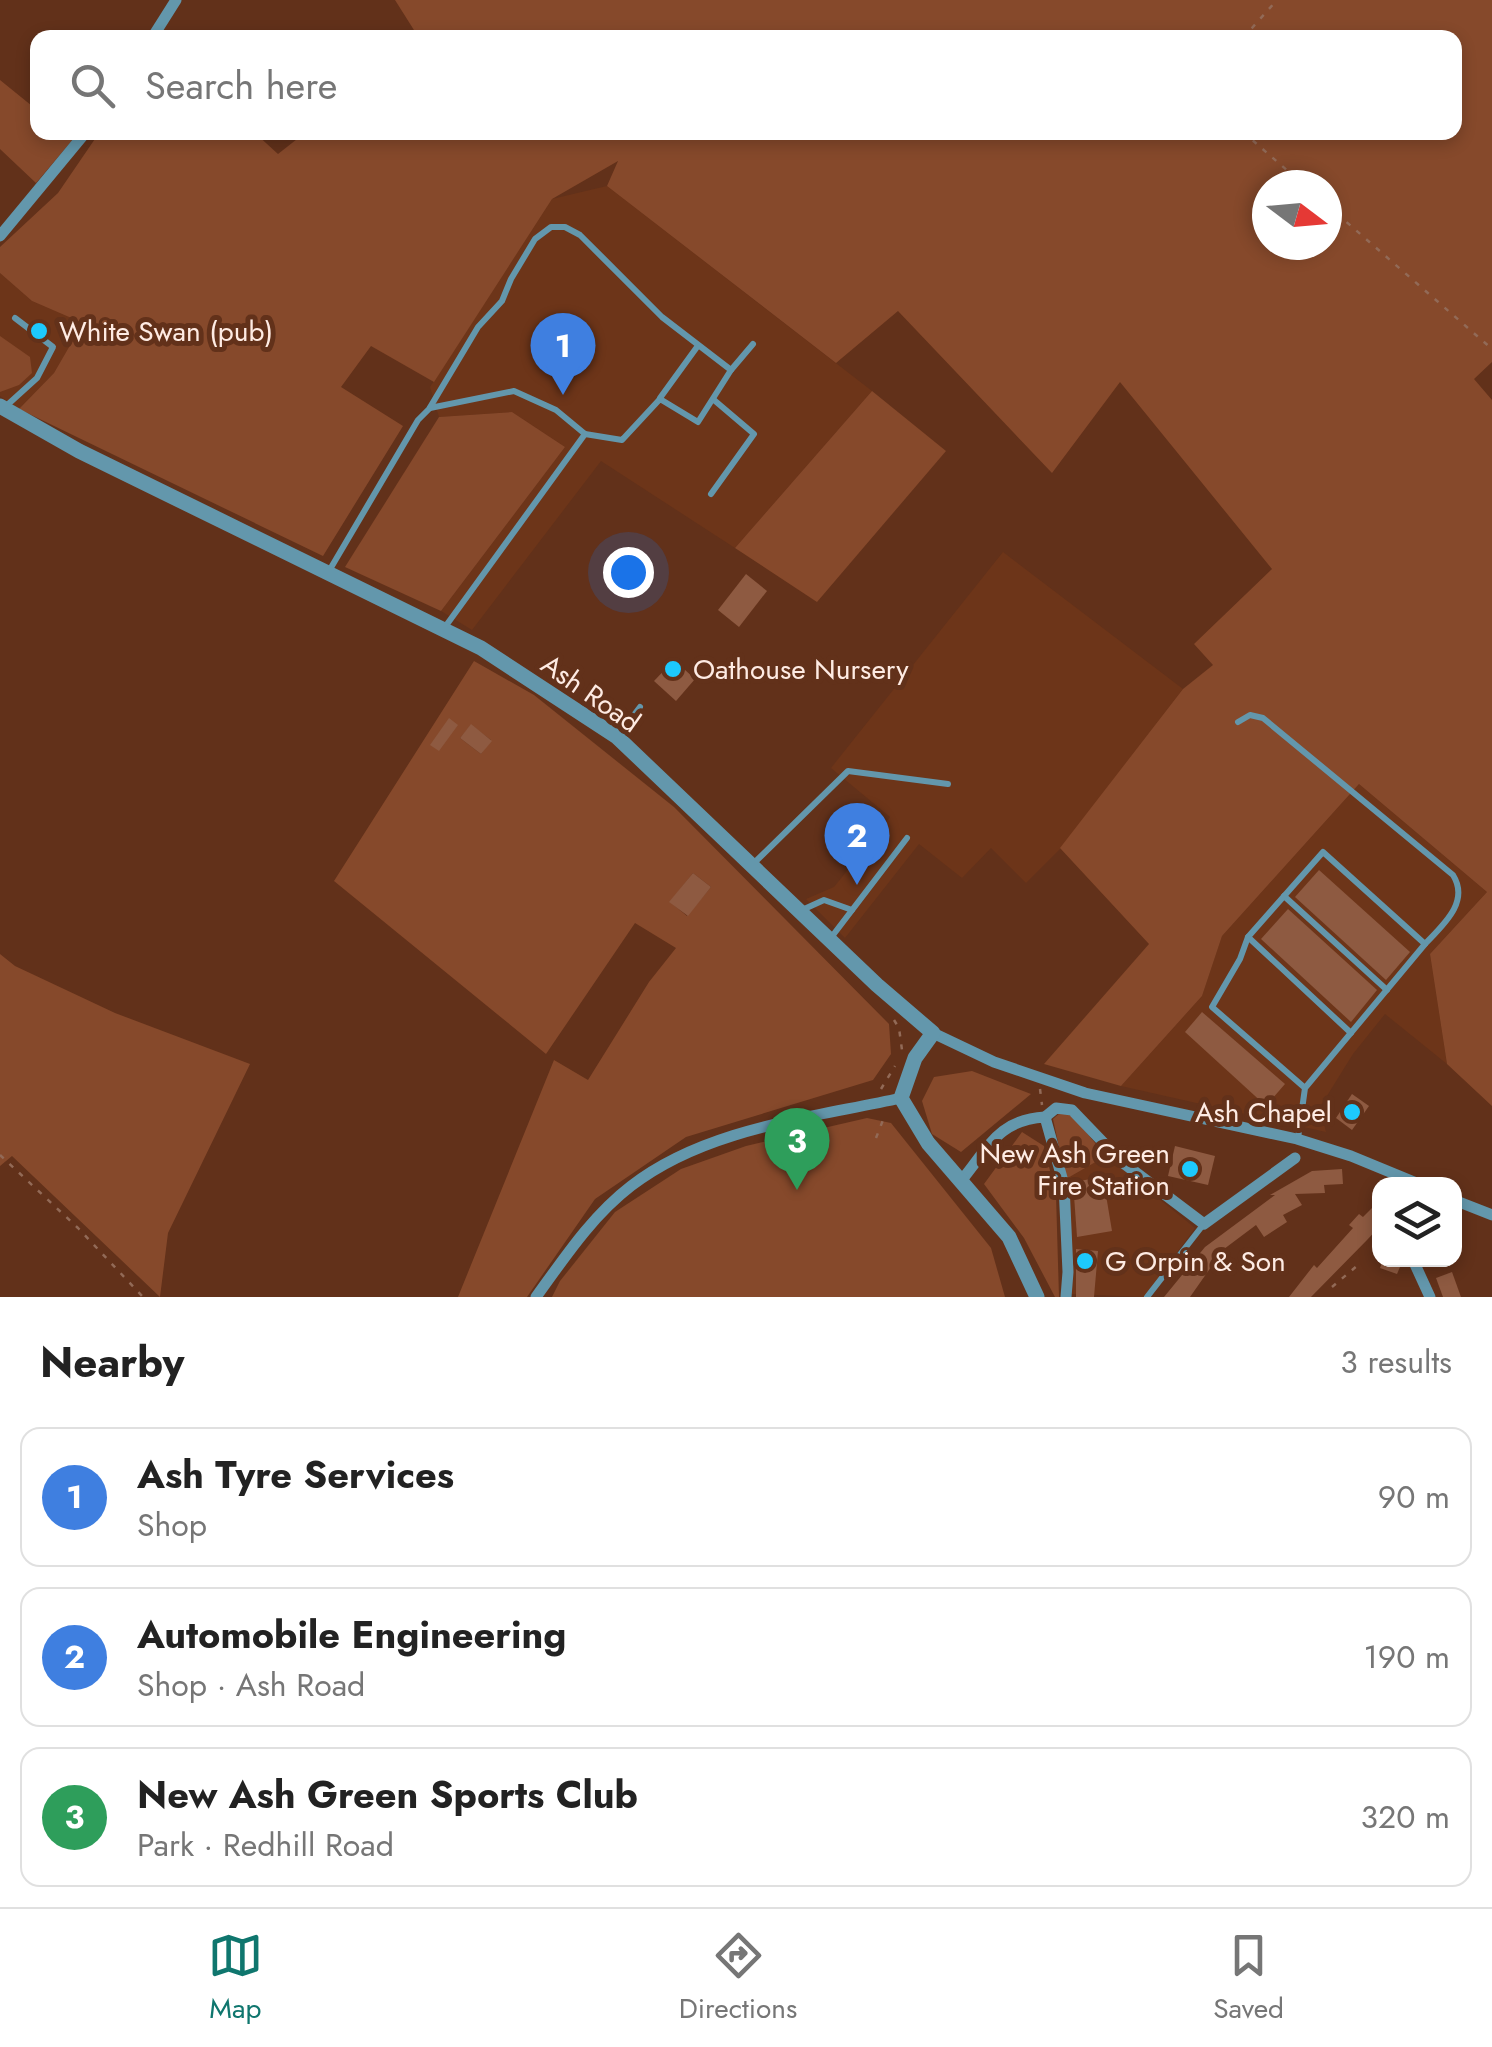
<!DOCTYPE html>
<meta charset="utf-8">
<style>
body{margin:0;font-family:Jost,sans-serif;background:#f2f2f2;color:#222}
.controls{position:absolute;right:30px;bottom:30px;display:grid;overflow:hidden;border-radius:20px;box-shadow:0 5px 15px #0003}
.controls button{width:90px;height:90px;display:grid;place-items:center;padding:0;border:0;border-bottom:2px solid #e0e0e0;background:#fff;color:#222;font:50px sans-serif}
.compass{position:absolute;left:1252px;top:170px;width:90px;height:90px;border-radius:50%;background:#fff;box-shadow:0 5px 15px #0003;rotate:106deg}
.you{position:absolute;left:628px;top:572px;width:35px;height:35px;margin:-25px;border:8px solid #fff;border-radius:50%;background:#1a73e8;box-shadow:0 0 0 15px #1a73e833}
.badge{display:grid;place-items:center;width:65px;height:65px;border-radius:50%;background:#0f766e;color:#fff;font-size:32px;font-weight:700}
.pin{position:absolute;translate:-50% -82px;filter:drop-shadow(0 2px 5px #0008)}
.pin::after{content:'';position:absolute;top:52px;width:35px;height:30px;background:inherit;clip-path:polygon(0 0,100% 0,50% 100%)}
.list{margin:0;padding:0;list-style:none}
h2{display:flex;justify-content:space-between;align-items:center;height:130px;margin:0;padding:0 40px;font-size:42px}
h2 small{font-size:32px;font-weight:400;color:#767676}
.list li{display:grid;grid-template-columns:65px 1fr auto;gap:30px;align-items:center;box-sizing:border-box;height:140px;margin:0 20px 20px;padding:0 20px;border:2px solid #e0e0e0;border-radius:20px}
.list b{display:block;font-size:38px;white-space:nowrap}
.list p{margin:0;font-size:32px;white-space:nowrap;color:#767676}
.list em{font-size:32px;font-style:normal;color:#767676}
.icon{flex:none;width:55px;height:55px;fill:none;stroke:currentColor;stroke-width:2;stroke-linecap:round;stroke-linejoin:round}
.map{position:relative;flex:none;width:1492px;height:1297px;overflow:hidden}
.search{position:absolute;background:#fff;box-shadow:0 5px 15px #0003;left:30px;right:30px;top:30px;height:110px;display:flex;align-items:center;gap:25px;box-sizing:border-box;padding:0 35px;border-radius:20px;color:#767676;font-size:38px}
.sheet{height:610px;background:#fff}
nav{display:flex;justify-content:space-around;align-items:center;box-sizing:border-box;height:140px;border-top:2px solid #e0e0e0;background:#fff;font-size:28px;color:#767676}
nav a{display:grid;justify-items:center;gap:5px}
nav .on{color:#0f766e}
.map>svg:first-child{display:block}
.built{fill:#6d3519}
.green{fill:#86492b;fill-rule:evenodd}
.building{fill:#8e5a41}
.lines{fill:none;stroke-linecap:round;stroke-linejoin:round}
.path{stroke:#926a57;stroke-width:2.5;stroke-dasharray:5 8;stroke-linecap:butt}
.service{stroke:#6397ac;stroke-width:6}
.minor{stroke:#6397ac;stroke-width:11}
.tertiary{stroke:#6397ac;stroke-width:15}
.poi-dot{fill:#1dc9fd;stroke:#62311a;stroke-width:4}
.labels{text-anchor:middle;stroke-width:10;stroke-linejoin:round;paint-order:stroke}
.poi-label{font-size:28px;fill:#feebe3;stroke:#62311a;text-anchor:start}
.street-label{font-size:28px;fill:#feebe3;stroke:#62311a}
</style>
<div class="map">
<svg width="1492" height="1297" viewBox="0 0 1492 1297">
<rect width="100%" height="100%" fill="#62311a"/>
<g class="built">
<path d="M607,186L872,391L735,548L601,461L472,630L441,611L565,447L512,412L439,417L430,387L552,199Z"/>
<path d="M0,273L32,301L84,323L54,373L19,409L0,396Z"/>
<path d="M1003,552L1183,689L1061,848L1026,883L991,848L962,878L919,844L845,938L806,899L834,887L890,817L831,768Z"/>
<path d="M1359,784L1487,892L1430,954L1447,1064L1385,1014L1353,1054L1320,1107L1326,1132L1121,1086L1202,996L1222,936Z"/>
<path d="M1106,1156L1195,1228L1144,1297L1072,1294L1066,1179Z"/>
</g>
<g class="green">
<path d="M395,0H1492V362L1474,379L1492,400V1106L1447,1064L1430,954L1487,892L1359,784L1222,936L1202,996L1121,1086L1044,1064L1149,944L1060,848L1183,689L1213,665L1194,644L1272,569L1120,382L1052,473L898,311L836,363L607,186L618,161L552,199L434,382L371,346L341,387L403,426L323,556L19,409L54,373L83,323L32,301L0,273V247L58,193L99,133H255L278,154L306,132H1454V38H419ZM1267,185H1327V245H1267Z"/>
<path d="M0,80L37,110L38,132L67,133L74,138L36,183L0,149Z"/>
<path d="M0,336L30,357L32,373L19,385L0,392Z"/>
<path d="M872,391L946,451L817,602L735,548Z"/>
<path d="M512,412L565,447L441,611L345,567L439,417Z"/>
<path d="M474,661L534,695L674,807L889,1024L891,1054L873,1080L686,1137L595,1199L527,1297H458L554,1060L588,1080L649,982L676,948L635,923L546,1054L334,881ZM471,725L491,740L481,754L460,738ZM693,873L711,887L687,916L670,902Z"/>
<path d="M0,954L15,966L115,1013L250,1064L168,1233L160,1297L12,1156L0,1166Z"/>
<path d="M972,1071L1031,1094L961,1152L932,1134L922,1101L934,1077Z"/>
<path d="M1060,1113H1070L1106,1156L1066,1179L1053,1119Z"/>
<path d="M867,1118L891,1123L991,1248L1005,1297H552L560,1281L615,1212L681,1169L746,1146Z"/>
<path d="M1022,1132L1044,1146L1056,1195L1059,1297H1055L1024,1238L984,1184Z"/>
</g>
<g class="building">
<path d="M746,574L767,591L739,627L718,610Z"/>
<path d="M674,660L695,679L676,701L654,681Z"/>
<path d="M449,718L458,725L439,751L430,745Z"/>
<path d="M471,724L492,741L481,754L460,738Z"/>
<path d="M1319,870L1410,952L1386,980L1295,897Z"/>
<path d="M693,873L711,887L688,916L669,902Z"/>
<path d="M1288,909L1377,990L1351,1022L1261,939Z"/>
<path d="M1202,1012L1285,1084L1266,1106L1185,1032Z"/>
<path d="M1352,1094L1369,1106L1352,1130L1336,1118Z"/>
<path d="M1175,1146L1215,1156L1208,1185L1168,1176Z"/>
<path d="M1342,1169L1343,1184L1324,1185L1325,1193L1295,1194L1302,1205L1283,1215L1287,1222L1264,1237L1256,1225L1212,1258L1216,1260L1190,1297H1164L1205,1247L1275,1195H1270L1312,1171Z"/>
<path d="M1103,1177L1112,1231L1077,1237L1073,1182Z"/>
<path d="M1380,1200V1226L1367,1240L1311,1297H1289L1314,1265L1317,1268L1353,1228L1349,1225L1359,1214L1363,1217Z"/>
<path d="M1076,1249L1098,1251L1094,1297H1076Z"/>
<path d="M1383,1260H1403L1397,1274L1380,1268Z"/>
<path d="M1452,1272L1461,1297H1443L1436,1278Z"/>
</g>
<g class="lines">
<g class="path">
<path d="M1243,38L1277,0"/>
<path d="M1243,132L1304,185"/>
<path d="M1327,205L1492,349"/>
<path d="M894,1020L899,1028L902,1050"/>
<path d="M881,1089L895,1066"/>
<path d="M1040,1089L1042,1105"/>
<path d="M876,1138L885,1115"/>
<path d="M0,1155L78,1228L143,1297"/>
<path d="M1332,1287L1358,1265"/>
</g>
<g class="service">
<path d="M660,398L697,347"/>
<path d="M5,407L37,378L53,347L15,318"/>
<path d="M430,408L514,391L556,410L585,434L622,440L660,399L698,422L731,370L753,344"/>
<path d="M711,494L754,434L714,400"/>
<path d="M329,571L418,420L429,409L478,327L502,301L511,279L535,239L551,227H565L580,235L662,317L731,370"/>
<path d="M445,627L585,434"/>
<path d="M1238,722L1250,715L1263,718L1453,875C1470,902 1443,925 1425,944"/>
<path d="M618,736L640,707"/>
<path d="M753,864L848,771L948,784"/>
<path d="M1284,896L1387,990"/>
<path d="M802,910L824,900L852,910"/>
<path d="M1248,937L1351,1033"/>
<path d="M830,939L907,838"/>
<path d="M1298,1138L1305,1088L1425,944L1323,852L1248,937L1240,959L1212,1007L1305,1088"/>
<path d="M1147,1297L1203,1225"/>
</g>
<g class="minor">
<path d="M152,38L176,0"/>
<path d="M0,236L86,132"/>
<path d="M933,1033L994,1062L1085,1093L1297,1139L1351,1156L1419,1184"/>
<path d="M1045,1117L1056,1108L1072,1110L1122,1162L1204,1224L1295,1158"/>
<path d="M961,1181C989,1147 998,1120 1045,1117L1064,1185L1068,1272L1066,1297"/>
<path d="M1454,1200L1492,1215"/>
<path d="M1413,1260L1430,1297"/>
<path d="M536,1297C565,1257 592,1216 631,1186C706,1128 811,1118 901,1098"/>
</g>
<path class="tertiary" d="M0,406L79,451L481,648L617,737L877,985L933,1033L915,1058L901,1098L928,1143L1009,1237L1037,1297"/>
</g>
<g class="poi-dot">
<circle cx="39" cy="331" r="10"/>
<circle cx="673" cy="669" r="10"/>
<circle cx="1352" cy="1112" r="10"/>
<circle cx="1190" cy="1169" r="10"/>
<circle cx="1085" cy="1261" r="10"/>
</g>
<g class="labels">
<g class="poi-label">
<text x="59" y="341">White Swan (pub)</text>
<text x="693" y="679">Oathouse Nursery</text>
<text x="1332" y="1122" text-anchor="end">Ash Chapel</text>
<text x="1170" y="1163" text-anchor="end">New Ash Green<tspan x="1170" dy="32">Fire Station</tspan></text>
<text x="1105" y="1271">G Orpin &amp; Son</text>
</g>
<g class="street-label">
<text transform="translate(591 693) rotate(35)" y="10">Ash Road</text>
</g>
</g>
</svg>
<div class="controls">
<button><svg class="icon" aria-label="layers" viewBox="0 0 24 24"><path d="M12 4l9 5-9 5-9-5zM3 14l9 5 9-5"/></svg></button>
</div>
<svg class="compass" viewBox="-18 -18 36 36"><path d="M0-13l5 13h-10z" fill="#e53935"/><path d="M0 13l5-13h-10z" fill="#767676"/></svg>
<div class="you"></div>
<div class="pin badge" style="left:563px;top:395px;background:#3f7fe0">1</div>
<div class="pin badge" style="left:857px;top:885px;background:#3f7fe0">2</div>
<div class="pin badge" style="left:797px;top:1190px;background:#2e9e5b">3</div>
<div class="search"><svg class="icon" aria-label="search" viewBox="0 0 24 24"><circle cx="10" cy="10" r="6"/><path d="M15 15l6 6"/></svg>Search here</div>
</div>
<section class="sheet">
<h2>Nearby<small>3 results</small></h2>
<ul class="list">
<li><span class="badge" style="background:#3f7fe0">1</span><div><b>Ash Tyre Services</b><p>Shop</p></div><em>90 m</em></li>
<li><span class="badge" style="background:#3f7fe0">2</span><div><b>Automobile Engineering</b><p>Shop · Ash Road</p></div><em>190 m</em></li>
<li><span class="badge" style="background:#2e9e5b">3</span><div><b>New Ash Green Sports Club</b><p>Park · Redhill Road</p></div><em>320 m</em></li>
</ul>
</section>
<nav>
<a class="on"><svg class="icon" aria-label="map" viewBox="0 0 24 24"><path d="M3 6l6-2 6 2 6-2v14l-6 2-6-2-6 2zM9 4v14M15 6v14"/></svg>Map</a>
<a><svg class="icon" aria-label="directions" viewBox="0 0 24 24"><path d="M12 3l9 9-9 9-9-9zM9 14v-3h6M13 9l2 2-2 2"/></svg>Directions</a>
<a><svg class="icon" aria-label="saved" viewBox="0 0 24 24"><path d="M7 4h10v16l-5-4-5 4z"/></svg>Saved</a>
</nav>
